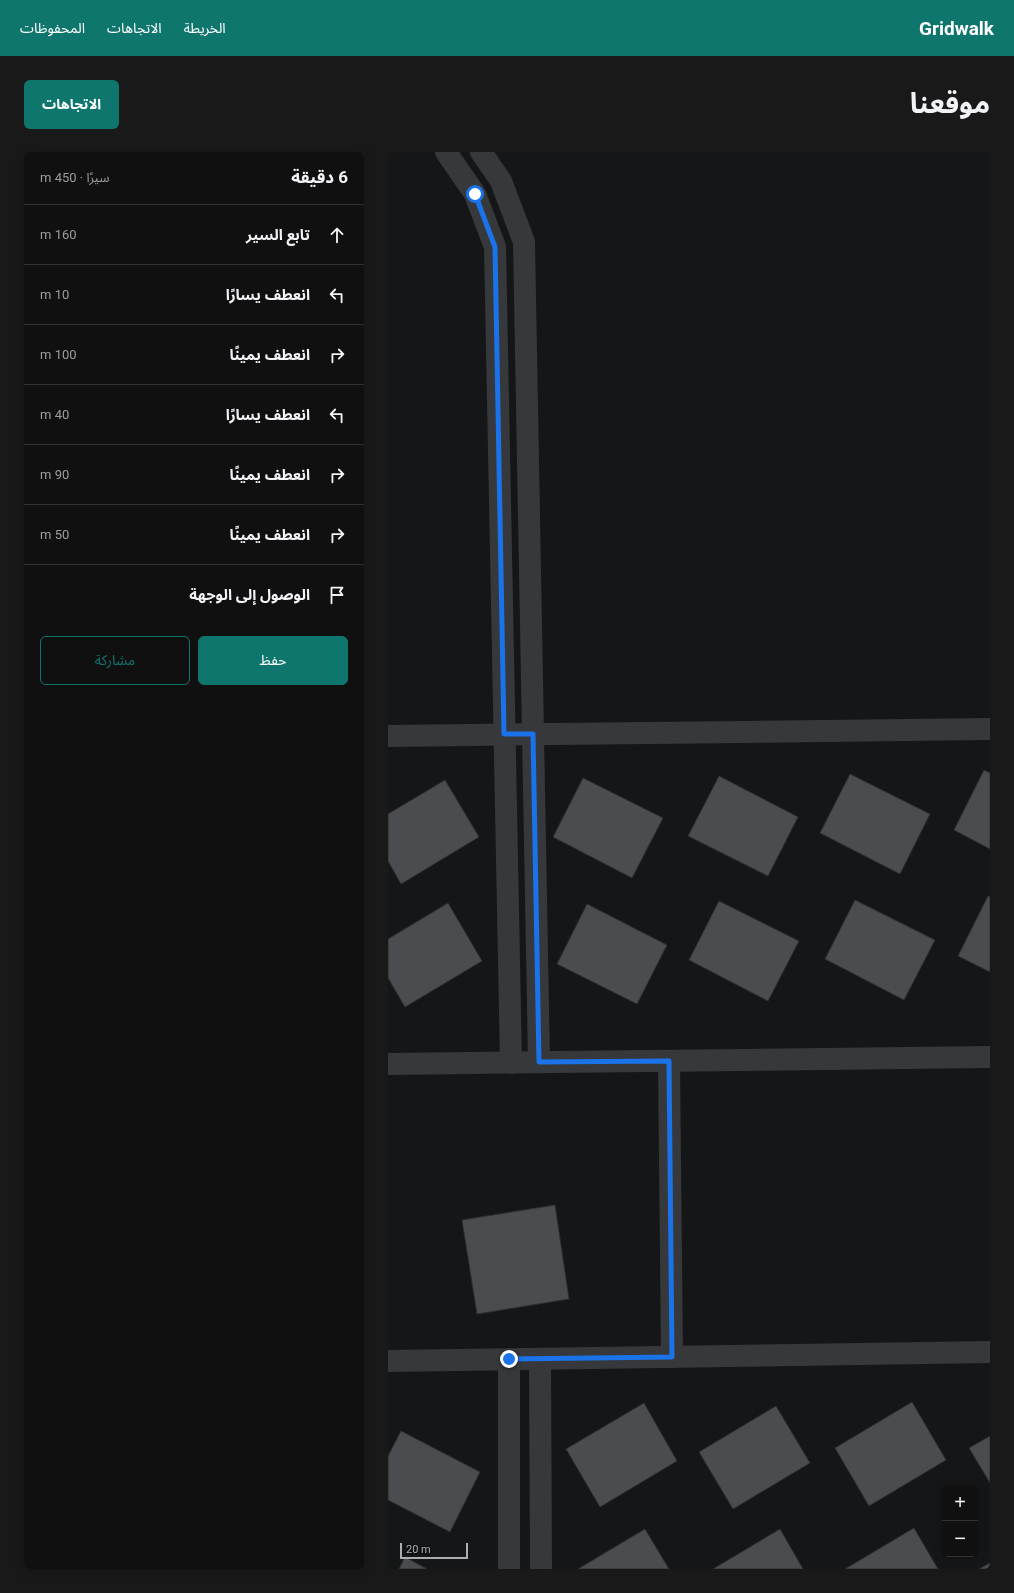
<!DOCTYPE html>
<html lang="ar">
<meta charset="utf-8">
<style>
body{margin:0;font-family:Roboto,"Noto Sans Arabic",sans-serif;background:#19191a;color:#f1f3f6;direction:rtl}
.controls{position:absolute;right:12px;bottom:12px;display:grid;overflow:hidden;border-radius:6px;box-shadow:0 2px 10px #0003}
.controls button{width:36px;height:36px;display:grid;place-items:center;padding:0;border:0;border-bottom:1px solid #303031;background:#101011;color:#f1f3f6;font:20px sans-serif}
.scale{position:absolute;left:12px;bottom:10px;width:68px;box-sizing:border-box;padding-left:4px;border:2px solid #a9afb5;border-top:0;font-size:11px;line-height:14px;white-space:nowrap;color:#a9afb5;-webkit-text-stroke:3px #101112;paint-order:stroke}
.stop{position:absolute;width:12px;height:12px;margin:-9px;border:3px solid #1a73e8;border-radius:50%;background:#fff}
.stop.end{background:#1a73e8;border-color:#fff;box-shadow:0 1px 4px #0008}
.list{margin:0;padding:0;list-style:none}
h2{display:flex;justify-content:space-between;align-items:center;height:52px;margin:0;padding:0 16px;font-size:17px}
h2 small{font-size:13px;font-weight:400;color:#9c9d9f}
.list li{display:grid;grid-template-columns:26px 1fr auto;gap:12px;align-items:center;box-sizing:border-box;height:60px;padding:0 16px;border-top:1px solid #303031}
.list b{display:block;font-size:15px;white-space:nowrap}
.list em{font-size:13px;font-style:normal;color:#9c9d9f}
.actions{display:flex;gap:8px;padding:12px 16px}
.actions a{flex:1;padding:9px 0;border:1px solid #0f766e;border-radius:6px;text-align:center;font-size:14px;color:#0f766e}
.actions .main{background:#0f766e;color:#fff}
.icon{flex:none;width:22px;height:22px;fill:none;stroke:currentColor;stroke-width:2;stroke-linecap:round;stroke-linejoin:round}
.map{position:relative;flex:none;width:602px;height:1417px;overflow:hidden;direction:ltr;border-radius:6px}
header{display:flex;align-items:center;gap:24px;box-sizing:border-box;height:56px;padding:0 20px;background:#0f766e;color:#fff}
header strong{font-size:19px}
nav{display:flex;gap:22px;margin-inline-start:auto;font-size:14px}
.intro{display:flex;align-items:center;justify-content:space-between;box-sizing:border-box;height:96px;padding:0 24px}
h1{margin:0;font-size:28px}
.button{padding:10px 18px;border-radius:6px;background:#0f766e;color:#fff;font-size:14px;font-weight:700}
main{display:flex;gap:24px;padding:0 24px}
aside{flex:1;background:#101011;border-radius:6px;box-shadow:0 2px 10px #0003}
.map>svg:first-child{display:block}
.building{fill:#4a4c4f;stroke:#303032}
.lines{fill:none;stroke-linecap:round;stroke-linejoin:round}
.minor{stroke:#37383b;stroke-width:22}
.route{stroke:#1a73e8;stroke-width:5}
</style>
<header>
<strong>Gridwalk</strong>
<nav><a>الخريطة</a><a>الاتجاهات</a><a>المحفوظات</a></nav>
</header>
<div class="intro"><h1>موقعنا</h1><a class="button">الاتجاهات</a></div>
<main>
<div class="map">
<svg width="602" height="1417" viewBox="0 0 602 1417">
<rect width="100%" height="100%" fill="#151617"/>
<g class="building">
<path d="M596,618L602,621V697L566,678Z"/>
<path d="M462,622L542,662L512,722L432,681Z"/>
<path d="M331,624L410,665L380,724L300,684Z"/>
<path d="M195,626L275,666L244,726L165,685Z"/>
<path d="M57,628L91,685L13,732L0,709V662Z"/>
<path d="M600,744L602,745V820L570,804Z"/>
<path d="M467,748L547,788L516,848L437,807Z"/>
<path d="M331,749L411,789L380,849L301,808Z"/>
<path d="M60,751L94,809L17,855L0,826V787Z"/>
<path d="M199,752L279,793L249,852L169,812Z"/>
<path d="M167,1053L181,1147L89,1162L74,1068Z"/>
<path d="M524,1250L558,1308L481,1354L447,1296Z"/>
<path d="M256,1251L289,1309L212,1355L178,1297Z"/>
<path d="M388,1254L422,1311L345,1357L311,1300Z"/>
<path d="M13,1279L92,1320L62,1380L0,1348V1304Z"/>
<path d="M602,1284V1331L581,1296Z"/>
<path d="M526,1376L550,1417H457Z"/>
<path d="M257,1377L281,1417H190Z"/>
<path d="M392,1377L415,1417H325Z"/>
<path d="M17,1405L39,1417H11Z"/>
<path d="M602,1411V1417H591Z"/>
</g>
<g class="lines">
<g class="minor">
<path d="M58,0L87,42L107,95L123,911"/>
<path d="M93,0L113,29L136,90L151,910"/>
<path d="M0,584L602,577"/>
<path d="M281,909L284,1205"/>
<path d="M0,912L602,905"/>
<path d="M121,1207V1417"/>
<path d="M152,1207L153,1417"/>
<path d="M0,1209L602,1200"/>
</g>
</g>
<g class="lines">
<path class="route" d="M87,42L107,95L116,582H145L151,910L281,909L284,1205L121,1207"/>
</g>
</svg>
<div class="controls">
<button>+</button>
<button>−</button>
</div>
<div class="scale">20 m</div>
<div class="stop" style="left:87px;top:42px"></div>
<div class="stop end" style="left:121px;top:1207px"></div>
</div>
<aside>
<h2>6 دقيقة<small>سيرًا · 450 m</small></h2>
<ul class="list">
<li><svg class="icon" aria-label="ahead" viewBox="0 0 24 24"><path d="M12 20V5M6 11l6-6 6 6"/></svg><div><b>تابع السير</b></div><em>160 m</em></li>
<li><svg class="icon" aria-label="left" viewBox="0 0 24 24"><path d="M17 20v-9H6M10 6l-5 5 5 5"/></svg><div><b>انعطف يسارًا</b></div><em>10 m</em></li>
<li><svg class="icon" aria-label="right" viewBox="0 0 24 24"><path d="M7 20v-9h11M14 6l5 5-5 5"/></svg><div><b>انعطف يمينًا</b></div><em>100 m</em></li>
<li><svg class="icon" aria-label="left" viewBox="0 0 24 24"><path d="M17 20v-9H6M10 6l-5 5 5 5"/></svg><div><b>انعطف يسارًا</b></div><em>40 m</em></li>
<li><svg class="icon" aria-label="right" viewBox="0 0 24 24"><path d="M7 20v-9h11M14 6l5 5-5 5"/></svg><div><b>انعطف يمينًا</b></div><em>90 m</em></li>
<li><svg class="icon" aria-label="right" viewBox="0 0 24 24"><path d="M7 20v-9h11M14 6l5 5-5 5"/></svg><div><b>انعطف يمينًا</b></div><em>50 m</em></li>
<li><svg class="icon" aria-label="arrive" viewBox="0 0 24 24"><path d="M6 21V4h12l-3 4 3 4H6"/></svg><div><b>الوصول إلى الوجهة</b></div></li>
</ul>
<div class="actions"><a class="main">حفظ</a><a>مشاركة</a></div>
</aside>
</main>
